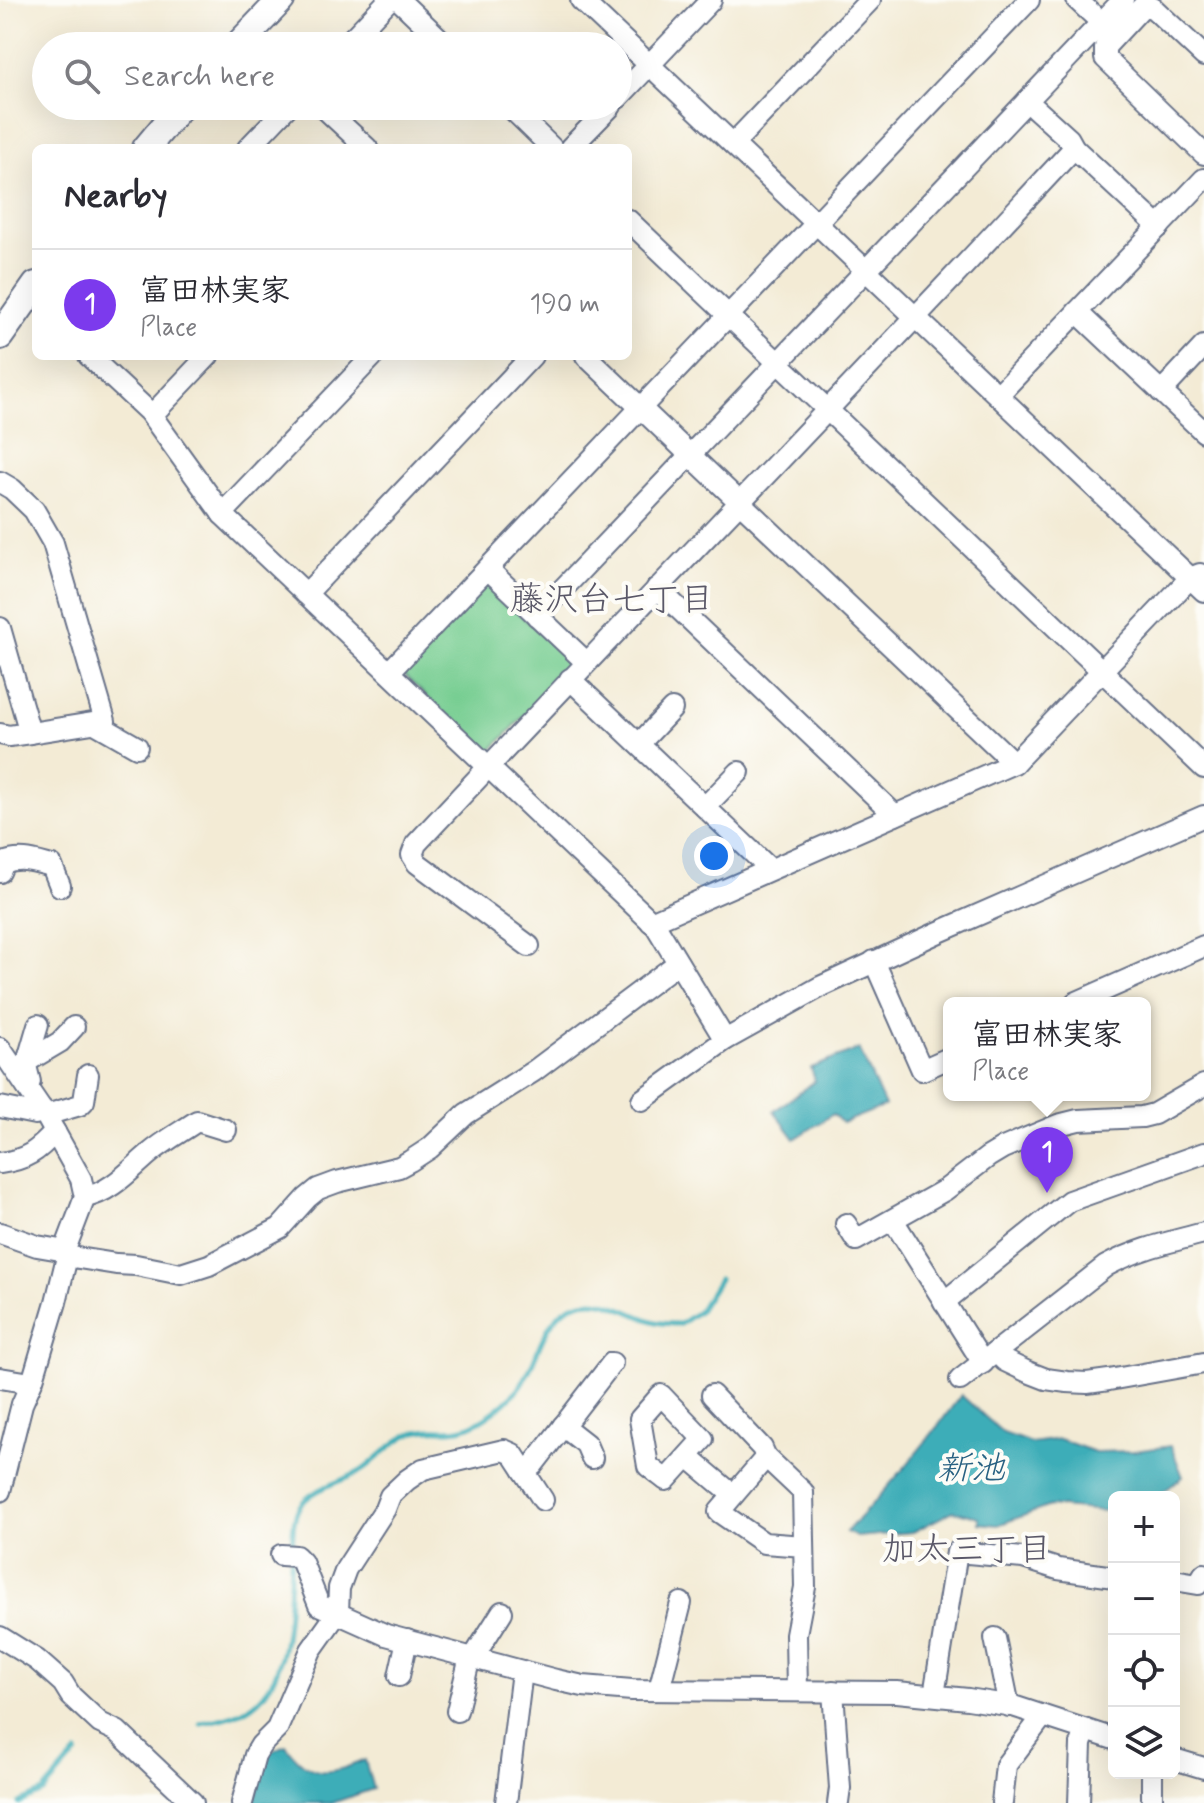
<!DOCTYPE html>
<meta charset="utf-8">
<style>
body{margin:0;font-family:Mynerve,"Klee One",sans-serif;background:#f7f7f7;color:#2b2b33}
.controls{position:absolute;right:24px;bottom:24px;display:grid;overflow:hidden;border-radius:12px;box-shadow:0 8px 32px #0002}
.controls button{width:72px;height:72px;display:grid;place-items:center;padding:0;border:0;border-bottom:2px solid #e1e1e2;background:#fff;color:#2b2b33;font:40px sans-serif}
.you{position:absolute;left:714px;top:856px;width:28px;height:28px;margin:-20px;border:6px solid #fff;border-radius:50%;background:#1a73e8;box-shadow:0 0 0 12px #1a73e833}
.badge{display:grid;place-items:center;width:52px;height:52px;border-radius:50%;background:#7c3aed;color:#fff;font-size:26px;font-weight:700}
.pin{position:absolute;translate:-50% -66px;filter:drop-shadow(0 2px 4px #0008)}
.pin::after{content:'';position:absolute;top:42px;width:28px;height:24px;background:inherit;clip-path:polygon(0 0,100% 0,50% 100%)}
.popup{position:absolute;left:943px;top:997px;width:208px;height:104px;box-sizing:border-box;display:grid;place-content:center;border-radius:12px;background:#fff;filter:drop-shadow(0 2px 6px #0005);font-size:26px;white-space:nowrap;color:#7c7c81}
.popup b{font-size:30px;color:#2b2b33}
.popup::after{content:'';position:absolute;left:50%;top:100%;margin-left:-16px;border:16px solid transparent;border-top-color:#fff}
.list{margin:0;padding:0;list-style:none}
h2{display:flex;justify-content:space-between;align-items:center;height:104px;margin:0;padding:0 32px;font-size:34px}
h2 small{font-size:26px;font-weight:400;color:#7c7c81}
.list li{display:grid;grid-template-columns:52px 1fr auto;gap:24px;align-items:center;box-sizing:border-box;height:112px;padding:0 32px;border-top:2px solid #e1e1e2}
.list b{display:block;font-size:30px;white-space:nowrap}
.list p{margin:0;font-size:26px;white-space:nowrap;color:#7c7c81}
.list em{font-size:26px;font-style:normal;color:#7c7c81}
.icon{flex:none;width:44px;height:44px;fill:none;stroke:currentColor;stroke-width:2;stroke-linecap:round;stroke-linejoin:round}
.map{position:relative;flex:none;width:1204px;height:1803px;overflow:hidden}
.search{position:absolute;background:#fff;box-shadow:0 8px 32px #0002;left:32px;top:32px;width:600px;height:88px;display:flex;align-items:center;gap:20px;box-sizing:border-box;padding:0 28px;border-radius:44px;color:#7c7c81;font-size:30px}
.panel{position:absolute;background:#fff;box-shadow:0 8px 32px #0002;left:32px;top:144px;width:600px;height:216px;border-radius:12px}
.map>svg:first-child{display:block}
.green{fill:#76cd91;stroke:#487e78;stroke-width:2}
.water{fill:#3dadb8;stroke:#2c6e8b;stroke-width:2}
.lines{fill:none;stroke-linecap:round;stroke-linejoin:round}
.stream{stroke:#3dadb8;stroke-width:5}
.minor-casing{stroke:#677188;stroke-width:24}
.major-casing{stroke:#677188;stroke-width:30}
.minor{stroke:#fff;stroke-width:20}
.major{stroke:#fff;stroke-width:26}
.labels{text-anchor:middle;stroke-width:8;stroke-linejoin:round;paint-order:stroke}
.neighbourhood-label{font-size:34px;fill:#5a5868;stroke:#fdfcf7}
.water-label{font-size:34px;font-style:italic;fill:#296182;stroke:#fdfcf7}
</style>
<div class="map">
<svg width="1204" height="1803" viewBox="0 0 1204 1803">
<rect width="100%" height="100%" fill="#fdfcf7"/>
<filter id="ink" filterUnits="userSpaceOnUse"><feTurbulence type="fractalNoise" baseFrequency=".0125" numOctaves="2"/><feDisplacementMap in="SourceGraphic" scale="16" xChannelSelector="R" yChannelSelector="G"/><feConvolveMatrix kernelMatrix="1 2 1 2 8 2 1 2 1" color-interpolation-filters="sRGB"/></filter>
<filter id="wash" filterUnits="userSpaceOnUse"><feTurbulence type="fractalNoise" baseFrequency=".006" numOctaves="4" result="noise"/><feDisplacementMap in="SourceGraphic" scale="32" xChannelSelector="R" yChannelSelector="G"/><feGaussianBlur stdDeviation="1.8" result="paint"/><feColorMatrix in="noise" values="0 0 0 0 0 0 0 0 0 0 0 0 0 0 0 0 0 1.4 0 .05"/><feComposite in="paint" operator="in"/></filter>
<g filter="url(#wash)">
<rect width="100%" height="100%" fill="#f3ebd5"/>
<path class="green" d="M487,583L573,664L487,755L402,673Z"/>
<g class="water">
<path d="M859,1049L885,1106L842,1123L833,1114L795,1139L774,1111L815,1081L811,1068Z"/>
<path d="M961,1395L1003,1433L1031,1443L1059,1439L1095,1452L1134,1451L1171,1446L1183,1477L1156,1497H1114V1512L1050,1506L998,1525L979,1523V1517L953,1511L913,1532L857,1537L846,1532C889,1488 925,1445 961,1395Z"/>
<path d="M286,1745C310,1780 329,1775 365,1760L373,1789L332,1803H254L264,1766L270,1752Z"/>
</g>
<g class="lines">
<g class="stream">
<path d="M292,1550C293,1535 292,1515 302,1503C318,1486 342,1482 361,1471C378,1460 391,1442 410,1434C431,1426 447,1433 464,1428C471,1426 480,1421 486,1417C503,1406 519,1391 528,1373C540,1350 546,1315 575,1304C603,1293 629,1315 656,1322C664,1324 672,1324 680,1324L699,1311L719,1279"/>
<path d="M201,1723C218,1720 238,1716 253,1705C291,1677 288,1602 291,1560"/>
<path d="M19,1803L43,1792L77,1753"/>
</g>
</g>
</g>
<g filter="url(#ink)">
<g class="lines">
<g class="minor-casing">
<g id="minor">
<path d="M399,0L447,46"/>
<path d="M581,0L1204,591"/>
<path d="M1077,0L1102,23"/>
<path d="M345,46L389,0"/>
<path d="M1204,56L1153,8L1143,6L1105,47V58L1204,154"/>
<path d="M618,98L711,0"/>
<path d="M1027,101L1069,139L1074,148L1159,227"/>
<path d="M322,106L367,148"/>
<path d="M509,106L552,148"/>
<path d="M733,144L870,0"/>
<path d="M248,148L288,106"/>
<path d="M570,148L611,106"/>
<path d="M628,220L1204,768"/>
<path d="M1077,312L1204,432"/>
<path d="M89,356L149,412L223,515L656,926L725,1040"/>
<path d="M586,356L1014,763"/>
<path d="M1161,392L1204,346"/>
<path d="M998,395L1204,179"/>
<path d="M152,415L208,356"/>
<path d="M0,482L12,489L34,510L53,543L105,721L30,733"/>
<path d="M222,514L373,356"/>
<path d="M488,569L586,662"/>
<path d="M657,588L895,815"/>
<path d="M306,594L532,356"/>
<path d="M537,616L1123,0"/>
<path d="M0,628L30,733L9,736L0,734"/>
<path d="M389,672L1029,0"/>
<path d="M570,679L770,869"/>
<path d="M95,723L137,747"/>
<path d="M639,744L672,709"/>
<path d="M705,807L739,772"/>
<path d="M0,872L4,863C20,856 36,862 52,866L60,886"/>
<path d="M651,922L1014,763L1190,578L1200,574"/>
<path d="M529,946L417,863L412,855L416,844C634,611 857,382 1074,148"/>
<path d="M874,961L922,1070L949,1058"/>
<path d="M1075,1003L1204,946"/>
<path d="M0,1048L45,1114L81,1179L85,1197L66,1247V1261L56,1302L33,1379L22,1404L0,1491"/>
<path d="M28,1061L60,1042L74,1027"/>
<path d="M27,1087L30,1082L26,1066L38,1025"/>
<path d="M642,1100L725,1040L820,987L939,932L1204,816"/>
<path d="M0,1107L35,1114L43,1110"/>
<path d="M46,1115L80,1105L84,1101L88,1075"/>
<path d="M0,1163C26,1160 38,1151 55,1132"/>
<path d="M85,1197C110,1193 130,1170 149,1154C164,1141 181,1132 197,1121L226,1130"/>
<path d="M893,1220L983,1363"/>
<path d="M846,1224L856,1240L945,1190L988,1157L1003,1148L1058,1125L1078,1120L1142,1117L1154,1114L1204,1085"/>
<path d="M0,1233L37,1246L66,1251"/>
<path d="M66,1256L116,1264L136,1265L181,1274L209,1265L280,1228L307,1198L318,1189L337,1182L399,1167L410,1161L430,1148L466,1114L534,1071L678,963"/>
<path d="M944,1302L1069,1201L1204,1153"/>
<path d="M996,1352L1005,1361L1028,1372L1046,1379L1067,1382L1087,1383L1109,1380L1204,1363"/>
<path d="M0,1378L31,1383"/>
<path d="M960,1380L1106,1266C1137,1249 1170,1242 1204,1233"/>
<path d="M661,1395L703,1439L666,1480L648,1466L640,1419Z"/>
<path d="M712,1395L762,1448L766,1457"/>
<path d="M563,1426L586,1444L592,1458"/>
<path d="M688,1457L733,1495"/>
<path d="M524,1471L533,1465L612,1363"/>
<path d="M281,1555L296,1556L302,1562L319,1605L386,1635L556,1680L583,1686L632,1690L897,1692L968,1699L1013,1706L1114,1739"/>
<path d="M1174,1580L1198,1584L1204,1574"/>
<path d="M0,1637L37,1660L63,1683L71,1696L100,1723L117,1731L193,1803"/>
<path d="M995,1638L1009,1706"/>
<path d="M473,1658L502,1612"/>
<path d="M399,1676L407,1640"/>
<path d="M659,1690L681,1603"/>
<path d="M797,1691L796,1634L805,1587L803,1492L766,1457L719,1512L764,1543L804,1546"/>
<path d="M833,1691L840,1788L838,1803"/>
<path d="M934,1695L957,1552L1023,1558L1058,1569L1114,1577"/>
<path d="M457,1711L470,1657"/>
<path d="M1174,1759L1204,1768"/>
<path d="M242,1803L255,1755L261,1745L277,1729L311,1650L338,1612L339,1588L346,1569L385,1509L390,1496L407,1480L423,1469L504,1450L513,1454L543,1500"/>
<path d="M506,1803L522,1671"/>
<path d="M1002,1803L1006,1765L1043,1716"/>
<path d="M1079,1803L1081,1744L1086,1730"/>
<path d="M1152,1803V1773"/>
</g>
</g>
<g class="major-casing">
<g id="major">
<path d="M237,46L281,0"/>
<path d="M146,148L181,106"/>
<path d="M0,336L36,285"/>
</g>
</g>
<use href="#minor" class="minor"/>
<use href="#major" class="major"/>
</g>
</g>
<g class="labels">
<g class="neighbourhood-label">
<text x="612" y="610">藤沢台七丁目</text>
<text x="967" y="1560">加太三丁目</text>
</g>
<g class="water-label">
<text x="971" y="1479">新池</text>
</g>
</g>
</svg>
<div class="controls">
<button>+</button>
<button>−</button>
<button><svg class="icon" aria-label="locate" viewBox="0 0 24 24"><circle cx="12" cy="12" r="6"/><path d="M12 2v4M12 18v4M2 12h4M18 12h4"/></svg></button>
<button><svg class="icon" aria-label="layers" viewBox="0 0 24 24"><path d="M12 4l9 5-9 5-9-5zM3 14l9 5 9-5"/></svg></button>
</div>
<div class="you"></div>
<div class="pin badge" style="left:1047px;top:1193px">1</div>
<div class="popup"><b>富田林実家</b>Place</div>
<div class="search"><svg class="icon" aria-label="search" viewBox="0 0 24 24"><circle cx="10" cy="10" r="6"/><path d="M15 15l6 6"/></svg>Search here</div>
<section class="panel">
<h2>Nearby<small></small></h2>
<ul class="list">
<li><span class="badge">1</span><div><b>富田林実家</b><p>Place</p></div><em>190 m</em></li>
</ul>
</section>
</div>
